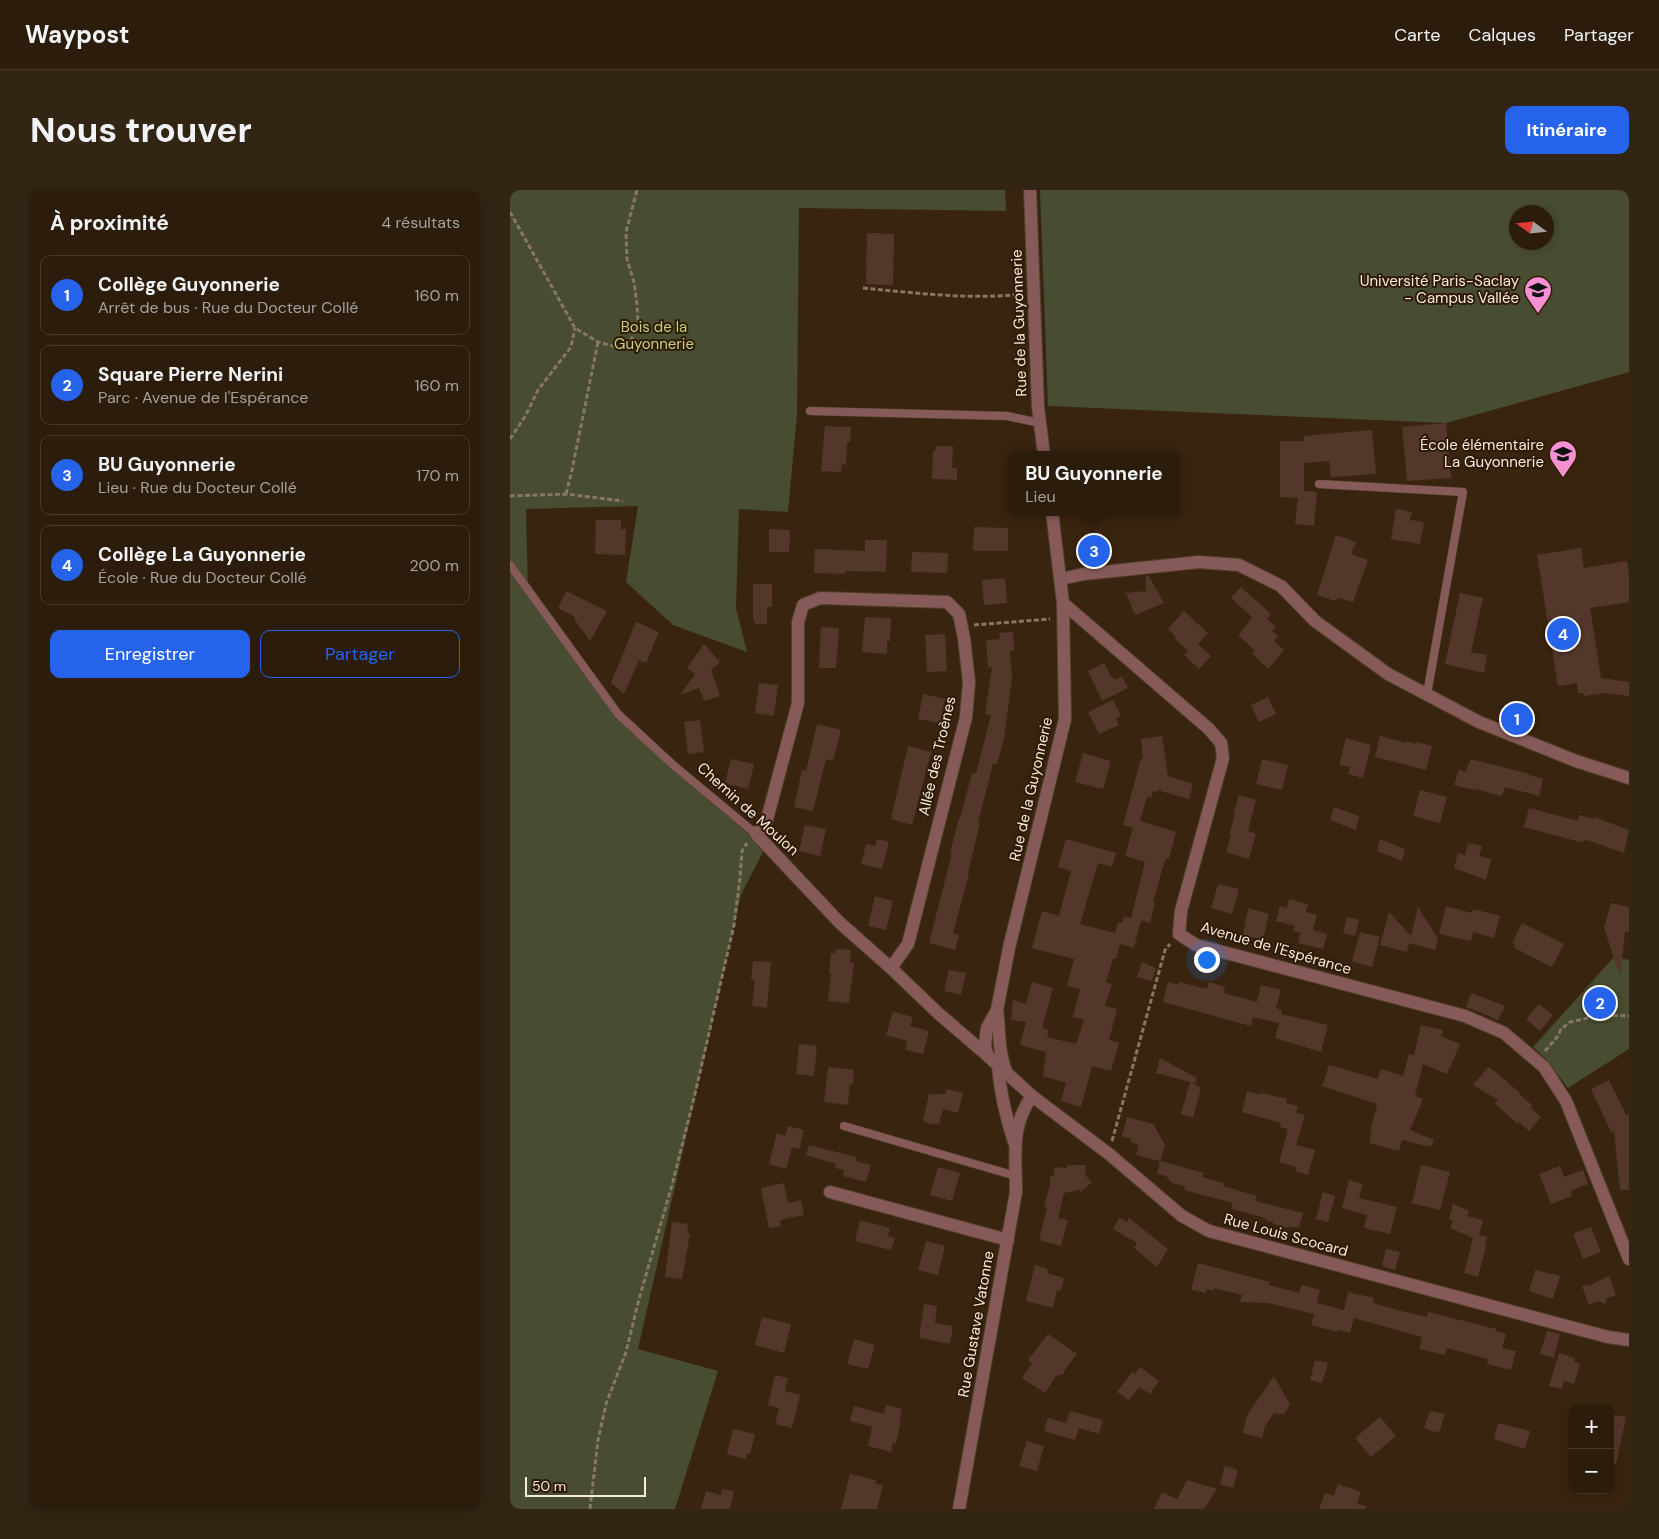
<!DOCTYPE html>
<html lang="fr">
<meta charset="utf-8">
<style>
body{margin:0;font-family:"DM Sans",sans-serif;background:#332514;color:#f1f3f6}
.controls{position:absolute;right:15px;bottom:15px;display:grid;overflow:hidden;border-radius:10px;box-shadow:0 2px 8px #0003}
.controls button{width:45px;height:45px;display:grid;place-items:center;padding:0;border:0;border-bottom:1px solid #473a2c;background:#2b1c0b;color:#f1f3f6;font:25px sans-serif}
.compass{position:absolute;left:999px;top:15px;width:45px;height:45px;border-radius:50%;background:#2b1c0b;box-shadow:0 2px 8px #0003;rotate:285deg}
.scale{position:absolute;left:15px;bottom:12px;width:121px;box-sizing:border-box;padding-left:5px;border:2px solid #f7e9dc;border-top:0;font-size:14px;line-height:18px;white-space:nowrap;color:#f7e9dc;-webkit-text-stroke:4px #2f1b05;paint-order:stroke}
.you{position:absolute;left:696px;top:769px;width:18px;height:18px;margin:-12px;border:4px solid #fff;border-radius:50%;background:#1a73e8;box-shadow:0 0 0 8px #1a73e833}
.badge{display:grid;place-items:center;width:32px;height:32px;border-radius:50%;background:#2563eb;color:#fff;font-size:16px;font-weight:700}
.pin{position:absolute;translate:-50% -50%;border:2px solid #fff;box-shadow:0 1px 5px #0006}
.popup{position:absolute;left:498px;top:261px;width:172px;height:65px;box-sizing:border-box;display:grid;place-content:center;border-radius:10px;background:#2b1c0b;filter:drop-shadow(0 1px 4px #0005);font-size:16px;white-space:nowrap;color:#a6a19d}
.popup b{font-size:19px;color:#f1f3f6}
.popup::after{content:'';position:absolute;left:50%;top:100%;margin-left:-10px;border:10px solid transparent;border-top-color:#2b1c0b}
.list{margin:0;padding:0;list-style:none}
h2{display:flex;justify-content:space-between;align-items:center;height:65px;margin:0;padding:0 20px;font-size:21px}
h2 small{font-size:16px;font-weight:400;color:#a6a19d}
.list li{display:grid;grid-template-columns:32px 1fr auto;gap:15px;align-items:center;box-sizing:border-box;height:80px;margin:0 10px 10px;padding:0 10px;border:1px solid #473a2c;border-radius:10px}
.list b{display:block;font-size:19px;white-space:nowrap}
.list p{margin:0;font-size:16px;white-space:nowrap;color:#a6a19d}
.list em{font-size:16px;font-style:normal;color:#a6a19d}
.actions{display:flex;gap:10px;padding:15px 20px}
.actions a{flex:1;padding:11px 0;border:1px solid #2563eb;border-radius:10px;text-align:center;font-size:18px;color:#2563eb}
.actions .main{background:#2563eb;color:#fff}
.map{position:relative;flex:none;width:1119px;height:1319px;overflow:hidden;border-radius:10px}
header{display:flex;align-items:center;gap:30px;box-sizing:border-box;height:70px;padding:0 25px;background:#2b1c0b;border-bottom:1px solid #473a2c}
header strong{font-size:24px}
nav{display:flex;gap:28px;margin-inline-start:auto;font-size:18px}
.intro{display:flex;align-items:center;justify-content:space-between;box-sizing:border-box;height:120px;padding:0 30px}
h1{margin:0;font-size:35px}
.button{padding:12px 22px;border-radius:10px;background:#2563eb;color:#fff;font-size:18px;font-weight:700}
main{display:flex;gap:30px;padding:0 30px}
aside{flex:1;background:#2b1c0b;border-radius:10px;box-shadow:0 2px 8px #0003}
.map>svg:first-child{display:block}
.green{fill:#484c30;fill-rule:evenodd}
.building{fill:#54372b}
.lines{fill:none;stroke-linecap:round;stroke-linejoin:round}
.service-casing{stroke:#54402c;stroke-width:9}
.minor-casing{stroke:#54402c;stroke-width:14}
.tertiary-casing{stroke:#54402c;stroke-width:14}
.path{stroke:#887664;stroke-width:3;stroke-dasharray:5 2.5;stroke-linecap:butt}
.service{stroke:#875a5a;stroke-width:8}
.minor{stroke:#875a5a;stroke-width:12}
.tertiary{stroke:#875a5a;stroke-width:12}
.labels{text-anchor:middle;stroke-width:4;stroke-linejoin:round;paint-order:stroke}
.poi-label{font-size:15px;fill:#f7e9dc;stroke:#2f1b05;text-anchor:end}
.street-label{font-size:15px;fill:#f7e9dc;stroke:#2f1b05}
.park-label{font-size:15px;fill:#c5d183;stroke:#2f1b05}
</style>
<header>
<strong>Waypost</strong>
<nav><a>Carte</a><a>Calques</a><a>Partager</a></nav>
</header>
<div class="intro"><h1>Nous trouver</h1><a class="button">Itinéraire</a></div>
<main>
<aside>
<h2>À proximité<small>4 résultats</small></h2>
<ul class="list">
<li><span class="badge">1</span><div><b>Collège Guyonnerie</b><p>Arrêt de bus · Rue du Docteur Collé</p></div><em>160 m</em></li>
<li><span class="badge">2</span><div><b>Square Pierre Nerini</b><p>Parc · Avenue de l'Espérance</p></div><em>160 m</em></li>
<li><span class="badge">3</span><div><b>BU Guyonnerie</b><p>Lieu · Rue du Docteur Collé</p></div><em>170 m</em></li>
<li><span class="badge">4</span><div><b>Collège La Guyonnerie</b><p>École · Rue du Docteur Collé</p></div><em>200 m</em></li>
</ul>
<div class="actions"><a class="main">Enregistrer</a><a>Partager</a></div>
</aside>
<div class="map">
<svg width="1119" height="1319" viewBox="0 0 1119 1319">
<rect width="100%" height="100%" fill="#39250f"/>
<g class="green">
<path d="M0,0H495L496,21L289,18L287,224L278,322L229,319L226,418L237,462L163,435L116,392L128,316L16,319L18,402L108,524L162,577L255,658L231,705L128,1159L208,1181L165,1319H0Z"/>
<path d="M530,0H1119V182L936,233L538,216ZM1006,22H1036V52H1006Z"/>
<path d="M1104,767L1119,770V859L1058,898L1035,868L1023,857Z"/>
</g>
<g class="building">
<path d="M357,43L384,44L383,95L356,94Z"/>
<path d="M936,233L941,288L897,291L892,237Z"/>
<path d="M315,236L341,237L340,252H337L336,275L332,274L331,282L311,281Z"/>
<path d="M862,240L866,284L821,287L819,271L794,273V301L807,302L804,336L785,334L788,308L770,307V251H794V246Z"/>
<path d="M426,256H443L442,278H447V290L422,289L423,261H425Z"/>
<path d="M886,319L902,322L900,330L914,332L910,354L881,349Z"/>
<path d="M86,330H111V339H116L115,365L85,364Z"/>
<path d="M464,337L498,338V361H463Z"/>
<path d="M259,339L280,340L279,362H259Z"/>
<path d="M826,345L846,352L841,364L858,370L843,412L828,408L825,411L807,405Z"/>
<path d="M355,350H377L376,382L335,381V384L304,383L305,359L355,361Z"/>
<path d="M1071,358L1074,378L1117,371L1119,384V412L1080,418L1091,488L1119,492V506L1095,503L1074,506V503H1068L1067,493L1048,496L1027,365Z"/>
<path d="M402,362L438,363L437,383L401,382Z"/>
<path d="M638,385L654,413L625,425L616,403L636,401V386Z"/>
<path d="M495,388L497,413L474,415L472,390Z"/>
<path d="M243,394H262V417H257V434H246L243,430Z"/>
<path d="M731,397L761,424L757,429L766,437L762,441L768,446L764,451L774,460L758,479L742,464L745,461L728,445L740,431L739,430L742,427L721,408Z"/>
<path d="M56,401L97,421L80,451L64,429L65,427L48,418Z"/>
<path d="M950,403L973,408L961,462L977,465L974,483L935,474Z"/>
<path d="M674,421L698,443L688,454L701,466L689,479L674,465L678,461L664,448L666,447L658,439Z"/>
<path d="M355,427L381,428L380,451H377V464L352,462Z"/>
<path d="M126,432L149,442L136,473L129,470L114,504L101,493Z"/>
<path d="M311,437L329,438L326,478H309Z"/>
<path d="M503,442L504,461H500L502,489L494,548L487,574H483L468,633H470L458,683L459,684L443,743L449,745L445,760L419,753L442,663H440L449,628H450L462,583L466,584L481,525L475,524L482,477L478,478L476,450L490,449L489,443Z"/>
<path d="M435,444L437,481L417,482L415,445Z"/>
<path d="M194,454L210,472L201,480L210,506L194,511L189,498L170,505L185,484L177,478Z"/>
<path d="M594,473L602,488H604L605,490L612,486L618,498L592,511L578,481Z"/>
<path d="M249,493L268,495L264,526L245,523Z"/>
<path d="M413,504L435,509L430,533L408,529Z"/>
<path d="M758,507L766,524L749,532L741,515Z"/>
<path d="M603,510L611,526L606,528L609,535L589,544L578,522Z"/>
<path d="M190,530L194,562L178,564L174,532Z"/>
<path d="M307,534L331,540L323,571L316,569L303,621L284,617L292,580L296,581Z"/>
<path d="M652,546L658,586L683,594L679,609L647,600V602L643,601L641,608L637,607L630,631L666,642L659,669L656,668L653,677L643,712L645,713L640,733L629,730H631L624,758L610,754L606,769H603L596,792L602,794L595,816L607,819L599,850L609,853L601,881L582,876L571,917L551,911L556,893L533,886L536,862L510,855L516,832L501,830L503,810L516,814L522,792L543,798L532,838L539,840L537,847L566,854L574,830L563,827L570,799L557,796L564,769L522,758L529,732L532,721L549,726L561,681L548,677L556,649L606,663L602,677L588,673L570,734L605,743L608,732L612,733L614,726L621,728L635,672L615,666L623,638L613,635L631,568L633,569L631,549Z"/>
<path d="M870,546L896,553V551L906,554L907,552L922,556L916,580L865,567Z"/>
<path d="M836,548L861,555L853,588L838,584L840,577L829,575Z"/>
<path d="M398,556L421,562L402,635L381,629Z"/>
<path d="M573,563L601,571L593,599L565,592Z"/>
<path d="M221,569L244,574L238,599L215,593Z"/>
<path d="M752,569L778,575L772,600L746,594Z"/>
<path d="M961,569L1019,584V585L1033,589L1029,606L995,597L992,606L965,599L964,600L944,595L949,580L955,582Z"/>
<path d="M910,600L937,607L930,633L903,626Z"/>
<path d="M729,605L746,610L738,641L746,644L739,669L716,662L721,645L719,644L725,625H723Z"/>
<path d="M824,617L849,626L846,640L820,630Z"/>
<path d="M1019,618L1068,631L1069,625L1083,629L1084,627L1119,640L1114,663L1077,650L1070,652L1014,637Z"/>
<path d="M295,635L316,639L310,666L289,661Z"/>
<path d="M367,649L379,652L372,679L351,674L356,654L365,656Z"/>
<path d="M870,649L895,659L892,671L867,661Z"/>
<path d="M958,653L972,656L969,666L981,669L976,690L944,678L948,663L955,665Z"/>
<path d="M708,694L729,699L722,724L701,718Z"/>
<path d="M365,706L383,711L376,740L358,736Z"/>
<path d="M779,709L798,714L796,722L807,725L803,740L817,744L813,759L788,753L791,743L783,741L785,736L766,731L770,716L777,718Z"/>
<path d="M1101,713L1119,717V742H1115L1110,786L1094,738Z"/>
<path d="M936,716L962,723L963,719L990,726L984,748L963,742L961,751L929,744Z"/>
<path d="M908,717L928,749L925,760L899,753L897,762L870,755L879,722L901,746Z"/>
<path d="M738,718L759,724L753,750L733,745Z"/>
<path d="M837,727L849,730L845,746L833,743Z"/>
<path d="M1012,733L1054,754L1042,777L1003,757L1005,754L1002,753Z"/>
<path d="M850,742L870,747L862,777L842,771Z"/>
<path d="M326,759L341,760L340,773H344L339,813L318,811L321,784H319L321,763H325Z"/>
<path d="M243,771L261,772L257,818L242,816L245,790L241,789Z"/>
<path d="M632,772L646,778L642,791L627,787Z"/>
<path d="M439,780L456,783L451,805L434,801Z"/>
<path d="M658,792L668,795L669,792L697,799L699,792L713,796V797L715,798L714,803L717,804L747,812L751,795L771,800L766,818L772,820L771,824L818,835L811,862L765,848L769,833L743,827L741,836L653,812Z"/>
<path d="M961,803L995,816L988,831L977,825L956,817Z"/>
<path d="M1029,814L1043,825L1030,841L1016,829Z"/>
<path d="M383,822L403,827L400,836L419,841L413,864L395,860L397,851L376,845Z"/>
<path d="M911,835L933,840L931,846L950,854L937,884L913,874L905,906L913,909L900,940L924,950L921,957L892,950L889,961L859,953L862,942H860L867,914L812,896L819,875L868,889L871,879L893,886L899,864L904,865Z"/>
<path d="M289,854L307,856L304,886L286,884Z"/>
<path d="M650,868L687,888L685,893L680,892L691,898L683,928L671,924L680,892L646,883Z"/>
<path d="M318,877L344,880L343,894H340L338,915L314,912Z"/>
<path d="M978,877L986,882L1011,904L1010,905L1023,916L1021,918L1031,927L1019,941L1009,932L1008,934L985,914L988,910L963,895Z"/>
<path d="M1099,890L1116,925L1119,924V1000H1110L1104,941L1101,942L1081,899Z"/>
<path d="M437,899L453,903L448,923L433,919L429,934H421L413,931L419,904H435Z"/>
<path d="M737,901L750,905L751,903L777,909L776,913L788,916L786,923L795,925L786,955L805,960L798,985L785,981L786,977L769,972L778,939L770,937L771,933L732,922Z"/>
<path d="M617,927L643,934L655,955L650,971L694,983L692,987L714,993L713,996L747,1006L745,1011L793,1023L789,1038L779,1036V1038L763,1034V1032L755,1030L756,1028L721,1019L723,1013L674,1000L675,996L662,993L656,986L647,984L650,971L626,965L629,955L620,952L621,949L612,946Z"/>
<path d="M278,936L294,940L289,959L282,957L276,979L259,974L267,943L275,946Z"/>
<path d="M299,955L346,967L345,971L361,975L356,992L333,986L334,980L325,978L326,974L296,965Z"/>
<path d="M557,975H576L575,985L582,992L571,1002L569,1000L554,1003L548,1028L558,1030L551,1056L529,1050L537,1018L534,1017L540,994V985L544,986V977L557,978Z"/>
<path d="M911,975L940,982L930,1020L902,1013Z"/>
<path d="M1050,976L1054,987L1073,980L1078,994L1060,1001L1062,1006L1041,1014L1029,984Z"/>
<path d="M428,977L450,983L442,1011L420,1005Z"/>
<path d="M839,990L853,994L849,1008L887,1017L880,1044L854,1038L857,1025L832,1018Z"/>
<path d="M274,993L278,1013L291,1010L294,1025L270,1030L271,1036L259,1038L251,998Z"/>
<path d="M813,1002L825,1006L818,1032L806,1029Z"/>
<path d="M943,1014L959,1021L957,1026L973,1030L969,1045L977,1047L975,1057H976L968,1087L954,1083L963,1048L940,1038L943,1031L939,1029Z"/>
<path d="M609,1028L617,1032L619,1028L658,1059L647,1077L624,1058L627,1053L603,1039Z"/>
<path d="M350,1030L380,1038L377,1046L385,1048L381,1060L345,1051Z"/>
<path d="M162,1032L178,1034L177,1044H180L172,1089L155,1087Z"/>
<path d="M1081,1037L1091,1062L1073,1069L1063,1044Z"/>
<path d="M416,1051L435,1056L428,1085L408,1080Z"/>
<path d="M876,1059L890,1062L885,1080L872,1076Z"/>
<path d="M688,1073L760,1092L759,1095L789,1103L792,1095L810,1100L807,1113L834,1120L838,1102L864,1108L863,1113L891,1121L917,1127L918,1122L986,1139V1141L996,1144L992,1158L1006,1161L1001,1180L977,1174L978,1169L937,1158L935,1165L909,1159L912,1147L844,1128L840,1143L828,1140V1142L801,1135L804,1124L758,1113L730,1112L732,1105L704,1098V1101L697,1099L696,1103L681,1100Z"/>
<path d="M525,1075L538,1079L537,1083L554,1088L551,1101L547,1100L543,1118L516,1111Z"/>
<path d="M1025,1080L1050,1086L1043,1109L1019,1101Z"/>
<path d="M1099,1086L1106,1105L1097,1108L1095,1114L1088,1111L1079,1115L1072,1096L1083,1095L1082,1094Z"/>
<path d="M414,1114L427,1116L425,1133L443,1136L440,1154L409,1148Z"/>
<path d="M252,1127L281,1134L274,1163L245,1155Z"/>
<path d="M1037,1141L1050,1144L1044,1168L1030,1164Z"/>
<path d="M538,1144L567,1164L554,1181V1184L546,1186L535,1203L512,1188L522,1174L518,1170Z"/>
<path d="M344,1149L365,1155L358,1179L337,1174Z"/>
<path d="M1049,1163L1065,1168L1064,1172L1070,1174L1064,1194L1054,1191L1052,1199L1039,1196Z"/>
<path d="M805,1170L818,1173L812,1193L800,1190Z"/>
<path d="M630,1177L649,1191L640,1204L629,1197L619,1210L607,1202L622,1182L625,1184Z"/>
<path d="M265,1185L278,1188L275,1201L290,1205L282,1238L265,1234L269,1218L258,1215Z"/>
<path d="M764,1186L780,1215L774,1224L764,1223L755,1236L752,1248L733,1243L737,1225Z"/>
<path d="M376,1215L392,1219L389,1228L391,1229L386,1254L383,1252L381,1262L358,1256L362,1237L340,1231L344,1216L374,1224Z"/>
<path d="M560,1221L593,1230L589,1244L569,1238L565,1250L534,1241L538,1228L556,1233Z"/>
<path d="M920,1221L935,1224L929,1243L914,1238Z"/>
<path d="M1100,1224L1116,1227L1106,1274H1100Z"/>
<path d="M870,1227L886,1246L861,1267L845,1248Z"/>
<path d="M988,1233L1020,1241L1015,1259L984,1249Z"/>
<path d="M223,1239L245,1244L240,1264H237L236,1269L217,1264Z"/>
<path d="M517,1251L534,1256L527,1281L509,1276Z"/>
<path d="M715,1276L728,1280L723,1298L710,1294Z"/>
<path d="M340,1284L366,1290L365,1294L373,1295L367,1319H331Z"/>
<path d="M677,1290L707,1299L694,1319H644L652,1302L667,1309Z"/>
<path d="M828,1294L851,1302L847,1314L856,1316L855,1319H809L815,1303L824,1306Z"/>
<path d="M212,1299L224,1301L220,1319H191L196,1301L211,1305Z"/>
</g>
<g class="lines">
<g class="service-casing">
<g id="service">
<path d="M300,221L497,226L530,233"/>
<path d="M809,294L953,302L917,504"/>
<path d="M0,375L108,524L162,574L246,644"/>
<path d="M334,936L506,986"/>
</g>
</g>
<g class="minor-casing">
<g id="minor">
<path d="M381,778L398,754L456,527L459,492L454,448L449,424L437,412L310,408L293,415L288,432V513L256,633L246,644L330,733L381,778L429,824L478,866"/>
<path d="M320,1002L498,1050"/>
</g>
</g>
<g class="tertiary-casing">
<g id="tertiary">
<path d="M520,0L528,217L534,265"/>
<path d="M542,322L553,413L555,529L499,758L487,820L477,838L476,845L475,858L478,866L522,906L599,964L672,1026L699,1041L1098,1147L1119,1150"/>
<path d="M551,389L574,384L689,372L729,375L771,396L805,431L878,484L969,532L1066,571L1119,588"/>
<path d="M553,413L699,539L711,553L713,568L671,721L669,744L686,755L955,826L994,843L1034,877L1056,911L1119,1069"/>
<path d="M487,820C490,841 488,861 496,881"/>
<path d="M488,876C490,902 496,927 504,952"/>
<path d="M449,1319L506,1002C506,966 500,937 522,906"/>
</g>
</g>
<g class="path">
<path d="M0,22L65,138L88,152L106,157L120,153L128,133L127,114L124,92L117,69L116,42L127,0"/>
<path d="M353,98C406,103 460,110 512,104"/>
<path d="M0,249L16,225L28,200L61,157L65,138"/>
<path d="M56,304L62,280L88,152"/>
<path d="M0,306L56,304L113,311"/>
<path d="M464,435L540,429"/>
<path d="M1035,861L1048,846L1051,839L1060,832L1091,825L1119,826"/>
<path d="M602,951L655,760L660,754"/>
<path d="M80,1319L88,1250L96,1214L116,1162L129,1109L162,995L184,908L224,735L230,688L232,661L237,653"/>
</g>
<use href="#service" class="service"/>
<use href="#minor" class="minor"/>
<use href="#tertiary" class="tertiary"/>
</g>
<defs>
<g id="university-pin" transform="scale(1.4375)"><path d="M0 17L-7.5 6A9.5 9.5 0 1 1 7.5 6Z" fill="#f591d3" stroke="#2f1b05"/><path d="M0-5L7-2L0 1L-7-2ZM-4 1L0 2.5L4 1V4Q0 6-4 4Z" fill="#111"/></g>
<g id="school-pin" transform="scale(1.4375)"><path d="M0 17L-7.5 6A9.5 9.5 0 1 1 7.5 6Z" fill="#f591d3" stroke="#2f1b05"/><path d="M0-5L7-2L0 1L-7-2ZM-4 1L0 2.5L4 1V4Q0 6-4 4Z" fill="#111"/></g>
</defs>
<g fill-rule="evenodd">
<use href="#university-pin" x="1028" y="100"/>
<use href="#school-pin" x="1053" y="264"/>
</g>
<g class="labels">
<g class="poi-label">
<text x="1009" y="96">Université Paris-Saclay<tspan x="1009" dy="17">- Campus Vallée</tspan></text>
<text x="1034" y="260">École élémentaire<tspan x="1034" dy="17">La Guyonnerie</tspan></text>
</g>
<g class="street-label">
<text transform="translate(509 133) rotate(-92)" y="5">Rue de la Guyonnerie</text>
<text transform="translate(427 566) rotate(-77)" y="5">Allée des Troènes</text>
<text transform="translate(521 599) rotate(-77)" y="5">Rue de la Guyonnerie</text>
<text transform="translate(238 619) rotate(42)" y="5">Chemin de Moulon</text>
<text transform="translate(766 758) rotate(16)" y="5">Avenue de l'Espérance</text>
<text transform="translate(776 1045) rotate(15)" y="5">Rue Louis Scocard</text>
<text transform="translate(466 1134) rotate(-80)" y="5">Rue Gustave Vatonne</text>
</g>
<g class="park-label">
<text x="144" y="142">Bois de la<tspan x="144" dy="17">Guyonnerie</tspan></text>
</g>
</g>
</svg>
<div class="controls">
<button>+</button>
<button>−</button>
</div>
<svg class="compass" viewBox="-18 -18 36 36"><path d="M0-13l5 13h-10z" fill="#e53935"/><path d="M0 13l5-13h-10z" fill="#a6a19d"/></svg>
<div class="scale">50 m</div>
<div class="you"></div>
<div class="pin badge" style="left:1007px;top:529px">1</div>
<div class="pin badge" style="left:1090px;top:813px">2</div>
<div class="pin badge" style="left:584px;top:361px">3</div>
<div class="popup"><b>BU Guyonnerie</b>Lieu</div>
<div class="pin badge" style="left:1053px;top:444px">4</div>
</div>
</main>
